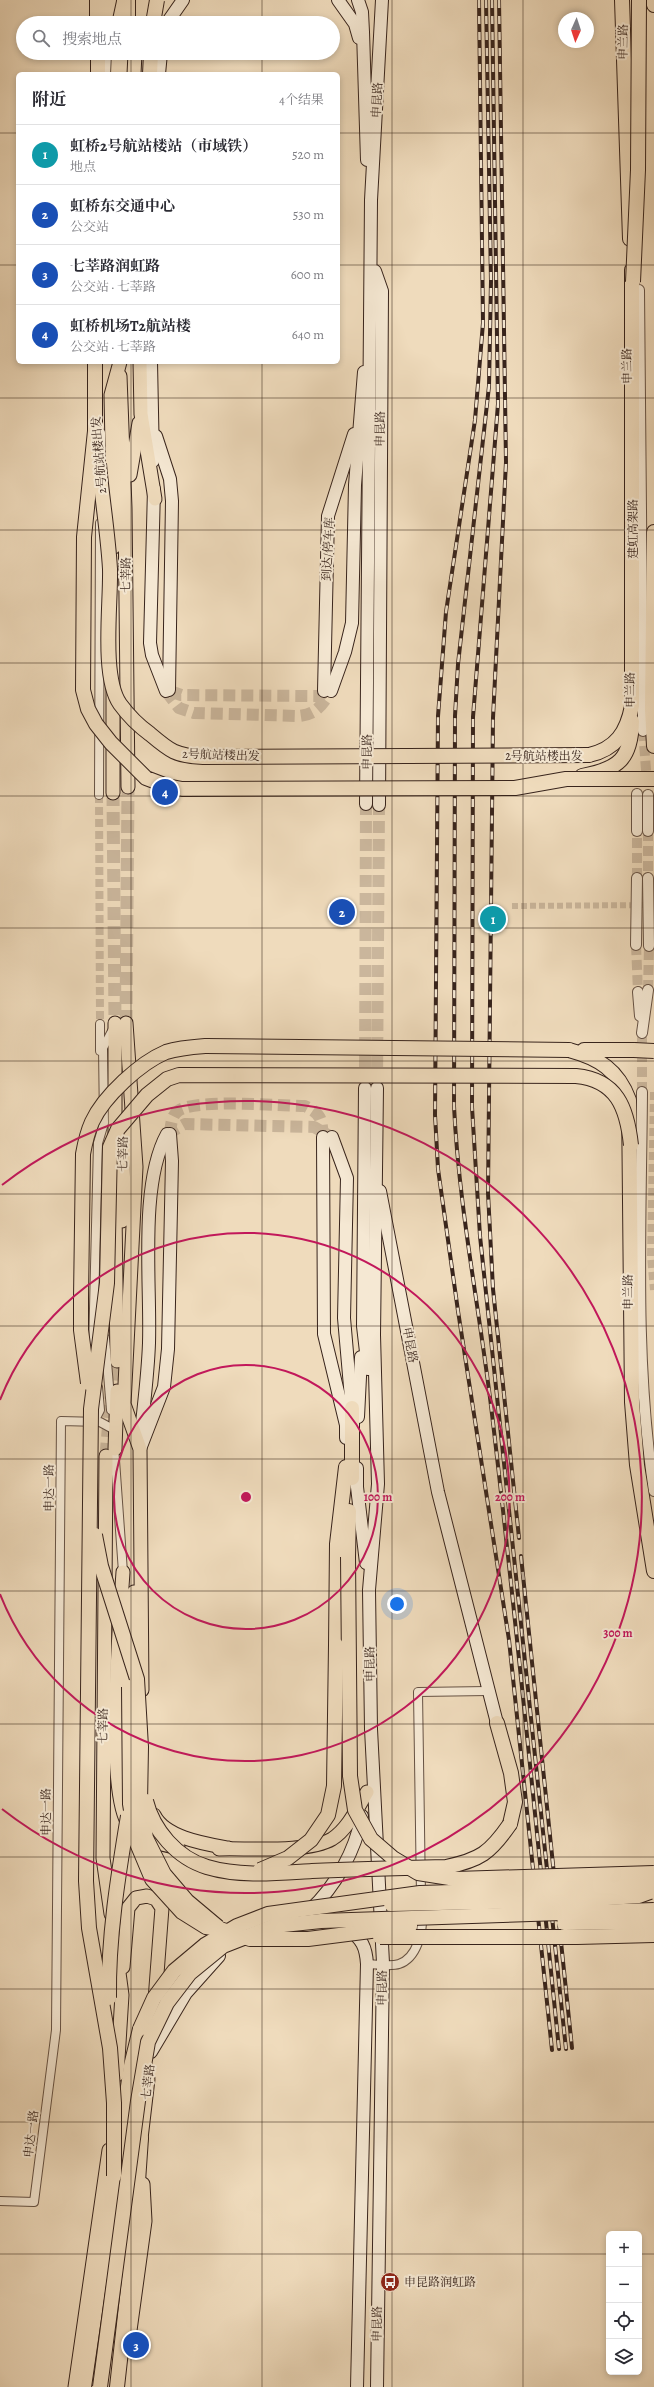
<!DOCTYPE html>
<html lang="zh">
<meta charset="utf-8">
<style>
body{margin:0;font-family:Alegreya,"Noto Serif SC",serif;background:#f2f2f3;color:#2b2b33}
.controls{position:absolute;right:12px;bottom:12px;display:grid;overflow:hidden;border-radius:6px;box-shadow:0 2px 6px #0003}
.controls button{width:36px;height:36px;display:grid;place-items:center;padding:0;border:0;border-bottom:1px solid #e1e1e2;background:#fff;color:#2b2b33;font:20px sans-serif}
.compass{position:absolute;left:558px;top:12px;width:36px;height:36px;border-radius:50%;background:#fff;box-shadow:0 2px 6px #0003;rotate:183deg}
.you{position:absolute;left:397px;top:1604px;width:14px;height:14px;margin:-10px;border:3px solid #fff;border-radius:50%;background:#1a73e8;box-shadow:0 0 0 6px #1a73e833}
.badge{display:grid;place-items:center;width:26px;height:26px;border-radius:50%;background:#2563eb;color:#fff;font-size:13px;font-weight:700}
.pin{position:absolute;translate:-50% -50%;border:2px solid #fff;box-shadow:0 1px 4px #0006}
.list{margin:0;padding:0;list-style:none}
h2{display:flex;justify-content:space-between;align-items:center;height:52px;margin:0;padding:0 16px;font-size:17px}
h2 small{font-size:13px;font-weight:400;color:#7c7c81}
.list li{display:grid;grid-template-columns:26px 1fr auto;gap:12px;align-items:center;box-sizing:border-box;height:60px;padding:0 16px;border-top:1px solid #e1e1e2}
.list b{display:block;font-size:15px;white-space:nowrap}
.list p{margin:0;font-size:13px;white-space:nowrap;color:#7c7c81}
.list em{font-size:13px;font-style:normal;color:#7c7c81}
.icon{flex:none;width:22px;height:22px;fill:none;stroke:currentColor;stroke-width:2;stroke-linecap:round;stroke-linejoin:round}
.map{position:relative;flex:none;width:654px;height:2387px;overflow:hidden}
.search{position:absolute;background:#fff;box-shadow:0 2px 6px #0003;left:16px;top:16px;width:324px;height:44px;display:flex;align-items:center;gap:10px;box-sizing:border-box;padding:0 14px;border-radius:22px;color:#7c7c81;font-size:15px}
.panel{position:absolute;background:#fff;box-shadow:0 2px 6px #0003;left:16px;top:72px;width:324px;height:292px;border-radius:6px}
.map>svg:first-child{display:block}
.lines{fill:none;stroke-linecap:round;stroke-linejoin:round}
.pedestrian-tunnel{stroke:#cab69c;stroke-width:6;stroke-dasharray:6 3;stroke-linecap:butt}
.minor-tunnel{stroke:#cab69c;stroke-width:8;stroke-dasharray:8 4;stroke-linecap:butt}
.tertiary-tunnel{stroke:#cab69c;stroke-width:10;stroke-dasharray:10 5;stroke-linecap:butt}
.secondary-tunnel{stroke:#cab69c;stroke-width:12;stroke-dasharray:12 6;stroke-linecap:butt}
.primary-tunnel{stroke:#cab69c;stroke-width:13;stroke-dasharray:13 6;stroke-linecap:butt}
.minor-casing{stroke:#665244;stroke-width:10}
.tertiary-casing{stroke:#665244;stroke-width:12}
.secondary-casing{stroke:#38241c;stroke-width:14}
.primary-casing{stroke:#38241c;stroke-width:15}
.trunk-casing{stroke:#38241c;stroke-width:16}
.minor{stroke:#f5e8d3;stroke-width:8}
.tertiary{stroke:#f5e8d3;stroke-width:10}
.secondary{stroke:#f5e8d3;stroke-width:12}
.primary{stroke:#efdbbc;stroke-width:13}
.trunk{stroke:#efdbbc;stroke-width:14}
.rail-casing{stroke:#38241c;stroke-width:4}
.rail{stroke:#f5e8d3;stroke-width:2.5;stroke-dasharray:8;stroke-linecap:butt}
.trunk-bridge-casing{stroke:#38241c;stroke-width:16;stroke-linecap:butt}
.trunk-bridge{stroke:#efdbbc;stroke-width:14}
.grid{fill:none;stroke:#38241c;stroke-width:1;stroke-opacity:0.55}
.ring{fill:none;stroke:#c2185b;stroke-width:2}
.labels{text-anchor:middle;stroke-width:4;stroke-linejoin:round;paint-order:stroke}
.street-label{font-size:12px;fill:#38241c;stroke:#f5e8d3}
.poi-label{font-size:12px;fill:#38241c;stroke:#f5e8d3;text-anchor:start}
.centre{fill:#c2185b;stroke:#f5e8d3;stroke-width:2}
.ring-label{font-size:12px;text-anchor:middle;font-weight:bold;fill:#c2185b;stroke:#f5e8d3;stroke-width:4;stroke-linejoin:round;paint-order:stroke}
</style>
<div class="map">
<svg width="654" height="2387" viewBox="0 0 654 2387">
<rect width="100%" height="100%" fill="#efdbbc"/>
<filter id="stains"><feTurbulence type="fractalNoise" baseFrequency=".005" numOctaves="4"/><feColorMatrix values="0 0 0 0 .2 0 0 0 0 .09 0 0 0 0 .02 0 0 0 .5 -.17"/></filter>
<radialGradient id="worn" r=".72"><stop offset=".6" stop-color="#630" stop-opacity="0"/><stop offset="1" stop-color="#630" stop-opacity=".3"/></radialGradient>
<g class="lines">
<path class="pedestrian-tunnel" d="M512,906L654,905"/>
<g class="minor-tunnel">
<path d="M99,795L100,1024"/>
<path d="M654,1092L651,1257L654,1290"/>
</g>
<g class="tertiary-tunnel">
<path d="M643,731L648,795"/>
<path d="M648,831V878"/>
<path d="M637,878V831"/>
<path d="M636,945L638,992"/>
<path d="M648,990L649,946"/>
<path d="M642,1092V1033"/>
</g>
<g class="secondary-tunnel">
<path d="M166,691L179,708L194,713L299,716C317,714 322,705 331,691"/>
<path d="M170,691L181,695L311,696H320L324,691"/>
<path d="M365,1085L366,804"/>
<path d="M377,1085L379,805"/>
<path d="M167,1134L185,1124L314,1127L328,1135"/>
<path d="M170,1134C171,1126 171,1116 178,1111C195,1098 281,1106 305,1106C323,1115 321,1119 323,1137"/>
</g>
<g class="primary-tunnel">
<path d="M113,793L115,1023"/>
<path d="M126,1023L128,787"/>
<path d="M106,1456L115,1349"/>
</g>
<g class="minor-casing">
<g id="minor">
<path d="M106,74L107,53"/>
<path d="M101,467V433"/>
<path d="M99,795L100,523"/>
<path d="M100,1024V1051"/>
<path d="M105,1338L111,1410"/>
<path d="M93,1350L98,1143L104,1123L103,1048L113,1029"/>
<path d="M89,1419L97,1416L100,1410L98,1387"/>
<path d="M114,1446L123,1572"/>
<path d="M421,1895L418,1692L488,1691"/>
<path d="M367,1964C376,1964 390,1967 399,1964C417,1958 423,1932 422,1915"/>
<path d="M0,2201L34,2202L56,2030L61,1421L100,1422L113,1429"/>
</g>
</g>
<g class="tertiary-casing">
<g id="tertiary">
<path d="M639,290L643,731"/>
<path d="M637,794V831"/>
<path d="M648,795V831"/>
<path d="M648,878L649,946"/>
<path d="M636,945L637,878"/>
<path d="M638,992L640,1016"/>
<path d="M642,1033L648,990"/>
<path d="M642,1092C641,1225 634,1359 654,1491"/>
</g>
</g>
<g class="secondary-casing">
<g id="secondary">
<path d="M338,0L355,24L359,38"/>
<path d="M358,0L362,12L363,32L367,160"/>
<path d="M167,23L183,0"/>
<path d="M159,74L161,53"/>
<path d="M375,271L382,291L379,805"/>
<path d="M151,362L153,461"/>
<path d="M156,436L170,479L172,501L169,690"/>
<path d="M154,489L150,643L152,655L166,691"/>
<path d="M324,691L328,516L354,434"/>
<path d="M331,691L345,652L352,623L355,485L364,372"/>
<path d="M366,804L371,200L382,0"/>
<path d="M365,1088L363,1326L368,1369"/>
<path d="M323,1137L324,1334L346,1425V1438"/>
<path d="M332,1137L347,1178L344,1318L351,1398L355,1418"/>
<path d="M380,1191L438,1492L497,1723"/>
<path d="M358,1417L361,1357"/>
<path d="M141,1433C144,1403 148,1373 149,1343C151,1283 139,1185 167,1134"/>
<path d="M140,1449L164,1387L168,1349L172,1161L170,1134"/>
<path d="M357,1468V1487L366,1563"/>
<path d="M310,1910C336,1886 355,1851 362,1816"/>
<path d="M348,1929C362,1939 366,1947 367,1964L357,2387"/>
<path d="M151,2052L186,1993L219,1956"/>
<path d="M377,2387L383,1963L371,1729L369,1590L378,1484L374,1335L377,1088"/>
</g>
</g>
<g class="primary-casing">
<g id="primary">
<path d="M134,74L135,53"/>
<path d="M140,362L141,414L155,499"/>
<path d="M120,376L125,508L128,787"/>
<path d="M130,475L139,423"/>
<path d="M114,547L111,395L120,362"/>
<path d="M113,793V689"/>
<path d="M126,1023L136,1167L124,1404L140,1449L142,1690"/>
<path d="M115,1139V1023"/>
<path d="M115,1211L117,1361"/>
<path d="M122,1221L124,1125"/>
<path d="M115,1449L117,1391"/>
<path d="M106,1456L103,1858L111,1914"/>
<path d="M123,1572C120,1619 105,1792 129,1825C140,1840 161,1845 178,1847"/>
<path d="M129,1687L130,1618L134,1592"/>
<path d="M154,1815C165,1838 206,1844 228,1848"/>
<path d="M219,1849C249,1848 308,1853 332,1839C348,1829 358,1807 367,1792"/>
<path d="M115,1943L122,1995L117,2075"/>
<path d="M123,1967L128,1908L136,1898L147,1896L156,1899L162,1908L155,2000"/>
<path d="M140,2147L148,2079"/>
<path d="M128,2345L145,2221L143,2184"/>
<path d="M75,2387L109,2150"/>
</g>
</g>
<g class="trunk-casing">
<g id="trunk">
<path d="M97,0V23"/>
<path d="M143,0V23"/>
<path d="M622,0L630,239"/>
<path d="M653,0L654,5"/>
<path d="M104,23L109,0"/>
<path d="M98,53V74"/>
<path d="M150,74L151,53"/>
<path d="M95,362V431"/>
<path d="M654,532L652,706L654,717"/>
<path d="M652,709L654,746"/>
<path d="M589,755C616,749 627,732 632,706V270"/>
<path d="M582,776C619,769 631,759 632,721"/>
<path d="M569,1050C599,1058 618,1070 629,1100L632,1402L637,1465L654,1571"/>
<path d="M584,1050H634"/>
<path d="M352,1478V1408"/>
<path d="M348,1557L349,1511"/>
<path d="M336,1645L337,1544L346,1467"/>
<path d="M497,1723L511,1773L515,1802L510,1824"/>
<path d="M84,2387L131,2066L140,2029"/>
<path d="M117,2387L135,2225L141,2138"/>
</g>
</g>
<use href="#minor" class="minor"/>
<use href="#tertiary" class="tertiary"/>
<use href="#secondary" class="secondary"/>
<use href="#primary" class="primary"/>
<use href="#trunk" class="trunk"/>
<g class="rail-casing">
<g id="rail">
<path d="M479,0L483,323L475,420L446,612L438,716L435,1115L438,1169L458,1311L509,1640L552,2050"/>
<path d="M486,0L491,281L489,386L458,664L455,716L454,1106C459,1210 480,1311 492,1414C517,1625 537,1837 559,2049"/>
<path d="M492,0L498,404L473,717L472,1107L480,1236L566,2049"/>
<path d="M499,0L506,462L493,718L488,1193L493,1289L519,1538"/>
<path d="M521,1556L572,2048"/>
</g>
</g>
<use href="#rail" class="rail"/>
<g class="trunk-bridge-casing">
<g id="trunk-bridge">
<path d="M153,23L157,0"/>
<path d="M633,282L638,170L639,0"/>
<path d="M95,431L84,537L83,690L88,709L96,724L111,743L146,778L167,786L182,789L515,788L566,779H654"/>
<path d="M99,464C102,499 108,534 110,569C111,603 101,677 120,704C128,715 139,726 150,734C170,751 176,756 203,757L589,755"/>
<path d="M634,1050L654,1051"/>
<path d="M88,1383L81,1330V1298L83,1154C85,1143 87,1133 92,1122C104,1096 140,1063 166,1052C179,1048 193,1047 206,1046L569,1050"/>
<path d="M95,1535L101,1566L137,1679L141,1747L140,1803L146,1838L164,1874L187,1901L218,1927"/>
<path d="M348,1557L350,1776L355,1810L371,1839L393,1858L418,1873L456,1879L654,1873"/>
<path d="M129,1687L130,1804L136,1841L152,1879L182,1912L206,1927L220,1929L250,1939H308L410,1926"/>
<path d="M146,1801C153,1830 177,1858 207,1867C240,1877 278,1873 312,1871C357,1869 401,1868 446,1867C480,1860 490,1853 510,1824"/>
<path d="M260,1870L288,1858L311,1840L328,1815L334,1786L336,1645"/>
<path d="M391,1904L576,1900L639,1896L650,1892"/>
<path d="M564,1923L654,1922"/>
<path d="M380,1937H577L654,1935"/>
<path d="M109,1998C108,1938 118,1876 128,1816"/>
<path d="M140,2029L154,1998L174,1971L205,1945L237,1926L268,1914L420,1893L654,1886"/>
<path d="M114,2176V2103L110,2048L89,1928L86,1881L91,1409L107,1283L110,1147L118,1129L147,1095L167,1079L179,1075L576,1076C617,1080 627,1108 631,1145"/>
<path d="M100,2387L138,2101L148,2042L167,2003L190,1973L223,1946L274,1926L321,1921L654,1910"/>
</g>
</g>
<use href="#trunk-bridge" class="trunk-bridge"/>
</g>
<path class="grid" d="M131,0V23M262,0V23M392,0V2387M523,0V2387M131,53V74M262,53V74M0,133H18M338,133H654M0,265H18M338,265H654M131,362V2387M262,362V2387M0,398H654M0,530H654M0,663H654M0,796H654M0,928H654M0,1061H654M0,1194H654M0,1326H654M0,1459H654M0,1591H654M0,1724H654M0,1857H654M0,1989H654M0,2122H654M0,2254H609M639,2254H654"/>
<g class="ring">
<circle cx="246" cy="1497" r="132"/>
<path d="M0 1400A264 264 0 1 1 0 1594"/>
<path d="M2 1185A396 396 0 1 1 2 1809"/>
</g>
<defs>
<g id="bus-disc" transform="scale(1)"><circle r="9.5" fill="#8f2418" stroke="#f5e8d3"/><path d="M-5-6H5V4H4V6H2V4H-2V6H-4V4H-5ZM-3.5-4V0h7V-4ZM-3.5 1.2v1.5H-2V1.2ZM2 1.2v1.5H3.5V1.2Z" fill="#fff"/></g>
</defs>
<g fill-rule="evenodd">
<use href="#bus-disc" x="390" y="2282"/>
</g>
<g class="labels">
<g class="street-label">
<text transform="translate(623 42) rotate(-89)" y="4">申兰路</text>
<text transform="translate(377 100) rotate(-87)" y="4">申昆路</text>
<text transform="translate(627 366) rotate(-91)" y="4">申兰路</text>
<text transform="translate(380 429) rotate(-89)" y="4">申昆路</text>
<text transform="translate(99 455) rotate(-95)" y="4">2号航站楼出发</text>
<text transform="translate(633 529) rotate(-90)" y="4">建虹高架路</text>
<text transform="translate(328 549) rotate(-87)" y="4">到达/停车库</text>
<text transform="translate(126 575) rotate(-90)" y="4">七莘路</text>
<text transform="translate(630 690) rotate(-90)" y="4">申兰路</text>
<text transform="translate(367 752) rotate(-89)" y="4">申昆路</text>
<text transform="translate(221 755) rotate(2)" y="4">2号航站楼出发</text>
<text x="544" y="760">2号航站楼出发</text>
<text transform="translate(123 1154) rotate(-89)" y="4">七莘路</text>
<text transform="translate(628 1292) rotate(-90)" y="4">申兰路</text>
<text transform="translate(410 1345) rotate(79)" y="4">申昆路</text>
<text transform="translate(49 1488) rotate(-90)" y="4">申达一路</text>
<text transform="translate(370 1664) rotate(-91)" y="4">申昆路</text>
<text transform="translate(103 1726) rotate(-89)" y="4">七莘路</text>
<text transform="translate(46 1812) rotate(-90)" y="4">申达一路</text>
<text transform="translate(382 1988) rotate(-89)" y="4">申昆路</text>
<text transform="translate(148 2082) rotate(-83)" y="4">七莘路</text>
<text transform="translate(31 2134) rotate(-83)" y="4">申达一路</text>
<text transform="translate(377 2324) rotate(-89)" y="4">申昆路</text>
</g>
<g class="poi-label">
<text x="404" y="2286">申昆路润虹路</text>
</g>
</g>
<circle cx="246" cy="1497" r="6" class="centre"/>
<g class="ring-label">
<text x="378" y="1501">100 m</text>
<text x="510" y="1501">200 m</text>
<text x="618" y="1637">300 m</text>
</g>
<rect width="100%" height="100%" filter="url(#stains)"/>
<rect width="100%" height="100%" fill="url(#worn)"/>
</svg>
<div class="controls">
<button>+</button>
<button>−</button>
<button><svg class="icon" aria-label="locate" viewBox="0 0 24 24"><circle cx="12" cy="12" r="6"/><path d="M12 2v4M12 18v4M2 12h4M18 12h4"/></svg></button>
<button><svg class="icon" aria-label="layers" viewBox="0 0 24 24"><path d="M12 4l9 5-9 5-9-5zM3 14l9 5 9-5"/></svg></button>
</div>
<svg class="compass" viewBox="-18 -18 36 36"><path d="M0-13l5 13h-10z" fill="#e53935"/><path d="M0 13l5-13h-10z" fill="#7c7c81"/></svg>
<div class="you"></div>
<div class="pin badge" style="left:493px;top:919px;background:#0f9aa8">1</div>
<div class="pin badge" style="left:342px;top:912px;background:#1a4fb4">2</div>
<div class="pin badge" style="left:136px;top:2345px;background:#1a4fb4">3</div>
<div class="pin badge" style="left:165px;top:792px;background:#1a4fb4">4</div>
<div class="search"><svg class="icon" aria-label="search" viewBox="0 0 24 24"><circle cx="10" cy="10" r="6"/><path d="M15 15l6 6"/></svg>搜索地点</div>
<section class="panel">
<h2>附近<small>4个结果</small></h2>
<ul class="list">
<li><span class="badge" style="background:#0f9aa8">1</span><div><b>虹桥2号航站楼站（市域铁）</b><p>地点</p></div><em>520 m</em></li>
<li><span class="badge" style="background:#1a4fb4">2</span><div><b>虹桥东交通中心</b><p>公交站</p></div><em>530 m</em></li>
<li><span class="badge" style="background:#1a4fb4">3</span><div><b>七莘路润虹路</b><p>公交站 · 七莘路</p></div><em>600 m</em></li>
<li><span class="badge" style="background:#1a4fb4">4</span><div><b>虹桥机场T2航站楼</b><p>公交站 · 七莘路</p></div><em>640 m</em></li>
</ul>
</section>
</div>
